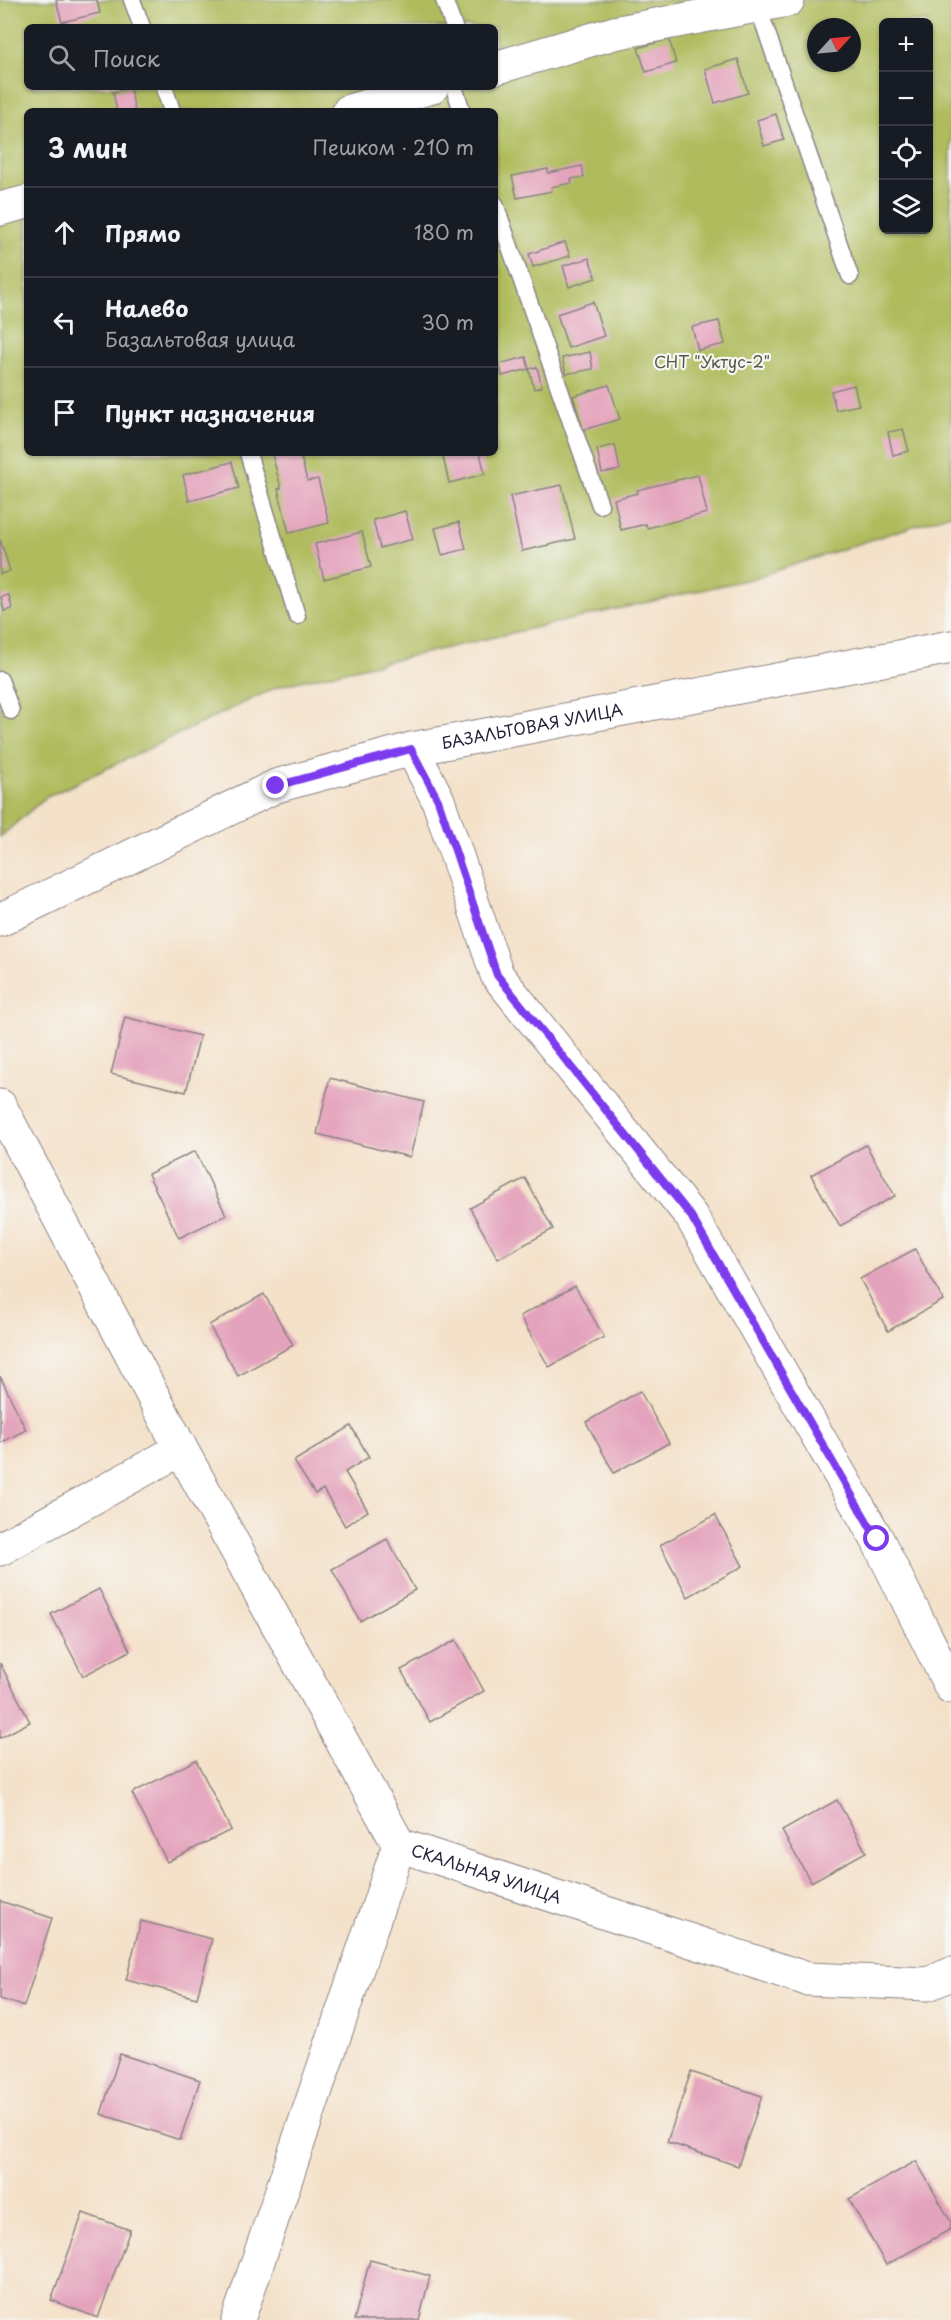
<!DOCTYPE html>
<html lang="ru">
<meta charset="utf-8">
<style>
body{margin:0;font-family:"Playpen Sans",sans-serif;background:#20242c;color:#f1f3f6}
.controls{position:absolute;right:18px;top:18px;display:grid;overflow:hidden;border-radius:9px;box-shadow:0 2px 4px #0004}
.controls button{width:54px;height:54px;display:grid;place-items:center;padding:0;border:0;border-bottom:2px solid #363941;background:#171b24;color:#f1f3f6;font:30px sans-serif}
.compass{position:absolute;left:807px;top:18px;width:54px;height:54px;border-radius:50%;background:#171b24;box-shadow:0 2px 4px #0004;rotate:63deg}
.stop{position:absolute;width:18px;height:18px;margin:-14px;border:4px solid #7c3aed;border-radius:50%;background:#fff}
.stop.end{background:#7c3aed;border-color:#fff;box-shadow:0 2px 6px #0008}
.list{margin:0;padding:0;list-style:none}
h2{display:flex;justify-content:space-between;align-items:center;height:78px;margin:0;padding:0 24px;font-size:26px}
h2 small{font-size:20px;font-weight:400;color:#9ea1a6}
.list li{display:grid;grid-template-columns:39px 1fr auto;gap:18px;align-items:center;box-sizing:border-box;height:90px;padding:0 24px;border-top:2px solid #363941}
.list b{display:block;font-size:22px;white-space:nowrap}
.list p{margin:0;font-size:20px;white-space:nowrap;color:#9ea1a6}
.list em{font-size:20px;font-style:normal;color:#9ea1a6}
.icon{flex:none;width:33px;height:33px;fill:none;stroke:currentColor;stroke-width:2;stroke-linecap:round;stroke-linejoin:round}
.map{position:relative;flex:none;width:951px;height:2320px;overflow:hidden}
.search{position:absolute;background:#171b24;box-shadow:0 2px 4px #0004;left:24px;top:24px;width:474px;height:66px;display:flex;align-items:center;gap:15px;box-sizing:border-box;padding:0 21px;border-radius:9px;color:#9ea1a6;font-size:22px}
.panel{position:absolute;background:#171b24;box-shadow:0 2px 4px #0004;left:24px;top:108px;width:474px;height:348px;border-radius:9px}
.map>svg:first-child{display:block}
.green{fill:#afbb5c;stroke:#686e4c;stroke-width:1.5;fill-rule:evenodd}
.building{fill:#e4a3bc}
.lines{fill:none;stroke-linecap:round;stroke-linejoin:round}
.lane-casing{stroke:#8b8282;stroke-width:19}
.street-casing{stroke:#8b8282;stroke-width:35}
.lane{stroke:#fff;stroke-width:16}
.street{stroke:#fff;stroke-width:33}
.route{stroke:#7c3aed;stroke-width:8}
.labels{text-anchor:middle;stroke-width:4.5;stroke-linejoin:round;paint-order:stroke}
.park-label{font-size:16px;fill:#535847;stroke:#f6f6f2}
.street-label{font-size:16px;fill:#22223b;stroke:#f6f6f2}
</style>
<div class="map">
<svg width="951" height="2320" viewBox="0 0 951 2320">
<rect width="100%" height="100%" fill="#f6f6f2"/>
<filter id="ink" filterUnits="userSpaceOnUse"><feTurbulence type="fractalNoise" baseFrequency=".0167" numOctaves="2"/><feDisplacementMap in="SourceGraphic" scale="12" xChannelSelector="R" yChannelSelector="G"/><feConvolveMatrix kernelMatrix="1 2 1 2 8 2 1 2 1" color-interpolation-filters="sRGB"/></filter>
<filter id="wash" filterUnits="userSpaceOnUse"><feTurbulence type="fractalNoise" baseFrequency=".008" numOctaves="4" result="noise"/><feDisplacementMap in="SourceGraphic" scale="24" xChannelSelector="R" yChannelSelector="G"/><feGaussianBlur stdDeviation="1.35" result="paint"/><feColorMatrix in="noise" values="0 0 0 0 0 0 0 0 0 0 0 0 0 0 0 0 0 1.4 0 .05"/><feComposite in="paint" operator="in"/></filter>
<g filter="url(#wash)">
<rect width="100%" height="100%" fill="#f4e1c9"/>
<path class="green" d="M0,0H951V514L750,579L279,686L45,798L0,837ZM884,22H928V230H884ZM27,27H495V87H27ZM816,27H852V63H816ZM27,111H495V453H27Z"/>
<g id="blocks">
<g class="building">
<path d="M56,0H97L100,13L62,22Z"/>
<path d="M669,39L676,63L646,72L638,48Z"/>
<path d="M738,59L748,93L715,103L705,69Z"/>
<path d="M130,88L135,111H117L113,92Z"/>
<path d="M776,114L784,140L764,146L757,120Z"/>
<path d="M582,166L584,177L571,179L572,183L551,187L552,191L517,198L512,176L548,169V173Z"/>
<path d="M565,242L570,256L533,267L529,254Z"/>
<path d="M589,258L596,278L569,287L563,266Z"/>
<path d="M593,302L604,336L568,348L557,314Z"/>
<path d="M719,321L725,344L698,350L692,327Z"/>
<path d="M590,352L593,369L566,374L562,358Z"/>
<path d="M526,357L529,369L502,376L499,364Z"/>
<path d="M537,367L542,387L534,389L529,369Z"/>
<path d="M609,385L620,419L583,430L573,396Z"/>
<path d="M854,385L859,405L836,410L831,391Z"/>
<path d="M903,429L909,451L893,455L888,432Z"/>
<path d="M615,445L620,470L602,473L597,449Z"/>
<path d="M276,453H300L307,481L318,479L329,523L289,533L278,489L281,488L272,454Z"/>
<path d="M442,453H480L485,474L449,483Z"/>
<path d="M232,462L239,488L189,501L183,475Z"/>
<path d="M698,475L707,513L647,528L646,524L621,530L614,499L638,493L637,490Z"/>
<path d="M562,485L575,539L522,551L510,496Z"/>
<path d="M405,511L413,539L380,548L373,520Z"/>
<path d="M459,522L466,549L442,555L435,528Z"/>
<path d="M362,532L371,567L324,579L315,544Z"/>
<path d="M0,539L10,571L0,574Z"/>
<path d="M9,595L12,609L4,611L1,597Z"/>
<path d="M125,1017L200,1036L186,1092L111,1074Z"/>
<path d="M330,1078L424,1102L410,1157L317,1134Z"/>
<path d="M866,1145L895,1196L840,1226L811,1175Z"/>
<path d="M195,1151L226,1215L179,1238L148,1174Z"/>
<path d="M525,1178L553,1229L498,1259L470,1208Z"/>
<path d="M915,1249L943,1300L888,1331L860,1279Z"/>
<path d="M575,1286L604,1337L549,1367L520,1316Z"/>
<path d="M264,1294L293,1345L238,1376L209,1325Z"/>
<path d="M0,1376L26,1430L0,1443Z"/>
<path d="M640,1391L669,1443L614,1473L586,1422Z"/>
<path d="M351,1426L369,1457L345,1472L368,1511L345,1526L323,1489L315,1494L294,1461Z"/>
<path d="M715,1515L743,1566L688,1597L660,1545Z"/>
<path d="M387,1539L415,1590L360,1621L332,1569Z"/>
<path d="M99,1589L130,1651L83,1676L51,1614Z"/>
<path d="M456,1640L484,1691L430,1722L401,1670Z"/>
<path d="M0,1663L30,1722L0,1738Z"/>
<path d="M196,1760L231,1830L167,1862L132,1793Z"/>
<path d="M837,1800L866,1852L811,1882L782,1831Z"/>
<path d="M0,1901L52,1918L24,2006L0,1999Z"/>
<path d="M141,1921L212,1939L197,1998L126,1980Z"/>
<path d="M120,2054L200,2080L180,2140L101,2114Z"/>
<path d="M691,2072L762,2096L738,2166L667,2142Z"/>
<path d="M916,2161L951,2222V2229L886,2265L849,2199Z"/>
<path d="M83,2213L130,2230L98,2318L51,2300Z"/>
<path d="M370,2260L430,2276L419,2320H354Z"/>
</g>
</g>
</g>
<g filter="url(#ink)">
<use href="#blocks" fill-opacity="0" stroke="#8b8282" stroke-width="1.5"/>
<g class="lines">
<g class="lane-casing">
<g id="lane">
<path d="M132,0L142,27"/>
<path d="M444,0L454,27"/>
<path d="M756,1L850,276"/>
<path d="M164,87L172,111"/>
<path d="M454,87L462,111"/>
<path d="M495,204L600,505"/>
<path d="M248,453L297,616"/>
<path d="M0,680L11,711"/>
</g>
</g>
<g class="street-casing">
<g id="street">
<path d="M495,68L614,33L788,0"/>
<path d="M349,111L432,87"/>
<path d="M0,209L27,202"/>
<path d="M412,749L438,800L497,975L691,1216L877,1539L951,1687"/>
<path id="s1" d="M0,920L276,786L412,749L951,647"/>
<path d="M0,1106L181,1449L399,1845"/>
<path d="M0,1549L181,1449"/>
<path id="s2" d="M399,1845L807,1979L928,1984L951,1974"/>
<path d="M238,2320L399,1845"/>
</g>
</g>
<use href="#lane" class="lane"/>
<use href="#street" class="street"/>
</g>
</g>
<g class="lines" filter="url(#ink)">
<path class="route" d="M276,786L411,749L438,800L497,975L691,1216L877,1539"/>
</g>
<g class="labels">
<g class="park-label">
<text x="712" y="368">СНТ "Уктус-2"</text>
</g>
<g class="street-label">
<text dy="6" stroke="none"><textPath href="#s1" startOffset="570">БАЗАЛЬТОВАЯ УЛИЦА</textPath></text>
<text dy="6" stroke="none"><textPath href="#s2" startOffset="92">СКАЛЬНАЯ УЛИЦА</textPath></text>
</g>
</g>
</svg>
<div class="controls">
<button>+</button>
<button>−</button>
<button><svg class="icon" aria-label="locate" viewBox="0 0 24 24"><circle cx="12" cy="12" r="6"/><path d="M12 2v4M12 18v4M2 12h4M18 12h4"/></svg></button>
<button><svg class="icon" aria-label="layers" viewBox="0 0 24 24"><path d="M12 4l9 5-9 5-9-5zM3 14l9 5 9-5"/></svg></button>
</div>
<svg class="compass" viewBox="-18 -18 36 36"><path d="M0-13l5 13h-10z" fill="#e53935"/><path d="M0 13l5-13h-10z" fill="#9ea1a6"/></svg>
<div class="stop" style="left:877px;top:1539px"></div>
<div class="stop end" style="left:276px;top:786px"></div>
<div class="search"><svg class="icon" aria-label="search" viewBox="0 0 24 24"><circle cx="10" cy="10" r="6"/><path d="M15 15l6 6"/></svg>Поиск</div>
<section class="panel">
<h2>3 мин<small>Пешком · 210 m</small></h2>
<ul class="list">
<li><svg class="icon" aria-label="ahead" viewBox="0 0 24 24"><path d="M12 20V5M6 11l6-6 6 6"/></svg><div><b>Прямо</b></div><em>180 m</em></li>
<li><svg class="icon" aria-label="left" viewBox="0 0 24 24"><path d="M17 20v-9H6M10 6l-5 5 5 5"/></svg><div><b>Налево</b><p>Базальтовая улица</p></div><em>30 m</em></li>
<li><svg class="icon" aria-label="arrive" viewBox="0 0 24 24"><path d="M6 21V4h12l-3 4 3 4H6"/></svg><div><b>Пункт назначения</b></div></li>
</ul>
</section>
</div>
